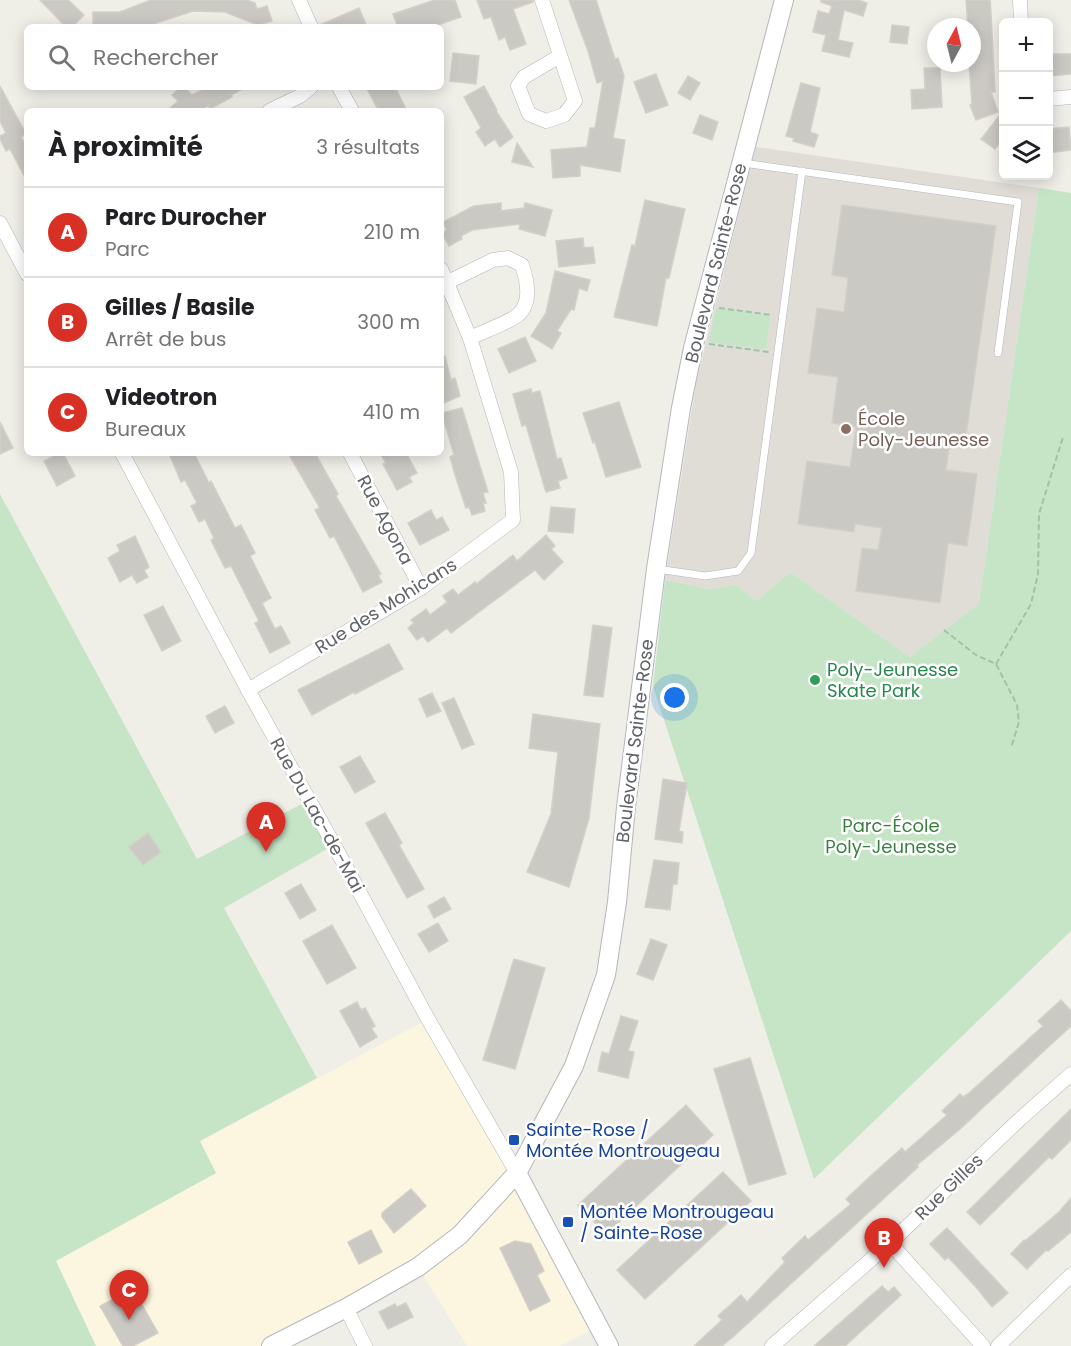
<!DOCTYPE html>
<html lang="fr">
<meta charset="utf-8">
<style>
body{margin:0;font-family:Poppins,sans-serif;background:#f6f6f6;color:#202124}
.controls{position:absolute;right:18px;top:18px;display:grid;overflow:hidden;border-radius:9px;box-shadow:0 3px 15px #0003}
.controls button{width:54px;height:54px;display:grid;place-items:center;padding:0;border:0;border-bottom:2px solid #e0e0e0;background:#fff;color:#202124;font:30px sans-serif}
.compass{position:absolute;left:927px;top:18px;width:54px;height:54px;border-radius:50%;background:#fff;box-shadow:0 3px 15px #0003;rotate:7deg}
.you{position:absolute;left:675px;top:698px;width:21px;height:21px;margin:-15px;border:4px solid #fff;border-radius:50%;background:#1a73e8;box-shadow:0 0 0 9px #1a73e833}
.badge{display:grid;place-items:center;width:39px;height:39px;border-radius:50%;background:#d93025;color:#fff;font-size:20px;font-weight:700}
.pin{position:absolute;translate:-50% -50px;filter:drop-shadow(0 2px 3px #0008)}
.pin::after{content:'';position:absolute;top:32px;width:21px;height:18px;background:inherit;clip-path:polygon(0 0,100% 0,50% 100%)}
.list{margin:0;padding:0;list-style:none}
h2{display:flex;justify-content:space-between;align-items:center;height:78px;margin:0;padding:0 24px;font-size:26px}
h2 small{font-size:20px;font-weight:400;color:#757577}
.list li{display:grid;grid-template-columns:39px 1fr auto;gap:18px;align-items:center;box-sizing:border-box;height:90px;padding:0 24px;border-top:2px solid #e0e0e0}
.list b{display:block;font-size:22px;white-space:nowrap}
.list p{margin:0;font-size:20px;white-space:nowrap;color:#757577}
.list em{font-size:20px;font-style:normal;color:#757577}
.icon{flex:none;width:33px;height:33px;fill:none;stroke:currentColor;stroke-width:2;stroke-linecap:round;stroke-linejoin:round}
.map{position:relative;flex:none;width:1071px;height:1346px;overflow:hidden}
.search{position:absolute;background:#fff;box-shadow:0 3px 15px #0003;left:24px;top:24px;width:420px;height:66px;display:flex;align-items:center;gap:15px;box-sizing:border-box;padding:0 21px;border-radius:9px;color:#757577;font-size:22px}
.panel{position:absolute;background:#fff;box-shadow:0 3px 15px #0003;left:24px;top:108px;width:420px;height:348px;border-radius:9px}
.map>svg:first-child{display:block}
.commercial{fill:#fcf6e0}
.education{fill:#dfddd6}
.green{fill:#c6e5c7}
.building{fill:#cbc9c4;stroke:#d4d0c6;stroke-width:1.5}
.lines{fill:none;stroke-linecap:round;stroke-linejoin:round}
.service-casing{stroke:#b4b7bb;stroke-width:8}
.minor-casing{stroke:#b4b7bb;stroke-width:15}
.tertiary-casing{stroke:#b4b7bb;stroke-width:20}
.path{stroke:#9ec3aa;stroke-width:2;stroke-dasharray:6 3;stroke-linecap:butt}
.service{stroke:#fff;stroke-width:7}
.minor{stroke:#fff;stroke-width:14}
.tertiary{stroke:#fff;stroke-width:18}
.education-dot{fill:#8d6e63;stroke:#fff;stroke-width:2}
.leisure-dot{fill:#2e9e5b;stroke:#fff;stroke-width:2}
.transit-dot{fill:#1a4fb4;stroke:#fff;stroke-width:2}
.labels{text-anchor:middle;stroke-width:5;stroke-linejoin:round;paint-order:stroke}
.street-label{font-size:18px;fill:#5f6266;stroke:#fff}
.education-label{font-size:18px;fill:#785e54;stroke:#fff;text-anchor:start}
.leisure-label{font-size:18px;fill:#27864d;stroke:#fff;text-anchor:start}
.park-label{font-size:18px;fill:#3b8041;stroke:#fff}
.transit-label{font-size:18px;fill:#164399;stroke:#fff;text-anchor:start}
</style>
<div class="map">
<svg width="1071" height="1346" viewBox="0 0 1071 1346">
<rect width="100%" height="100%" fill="#efeee7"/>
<path class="commercial" d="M428,1019L599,1326L560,1346H467L418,1267L266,1346H96L55,1261L216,1173L199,1142Z"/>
<path class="education" d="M756,147L1039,188L979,603L910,657L790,572L757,601L735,585L710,589L665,580L697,377Z"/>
<g class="green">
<path d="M1039,188L1071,193V931L814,1179L653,686L665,580L710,589L735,585L757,601L790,572L910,657L979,603Z"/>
<path d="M716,308L770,316L766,349L709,342Z"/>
<path d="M0,494L197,859L309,800L334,845L224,908L317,1078L200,1141L216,1173L56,1261L96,1346H0Z"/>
</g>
<g class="building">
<path d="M40,0H68L84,15L72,27H66Z"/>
<path d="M151,0H247L255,3L257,9L267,6L272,21L258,25L225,12L193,11L144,27H93V12H120Z"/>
<path d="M435,0H455L461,17L432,27H398L393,14Z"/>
<path d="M477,0H533V2L513,9L526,44L510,50L505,37L499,40L491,17L484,19Z"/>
<path d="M569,0H596L615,59L618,58L624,76L613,138L625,140L620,172L580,165V176L553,178L551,150L587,147L590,128H595L603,81L597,83L588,51Z"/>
<path d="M821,0H858L867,3L863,16L844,10L838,40L853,43L849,57L822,51L826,35L813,32L818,11L829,14L832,6L821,2Z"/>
<path d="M966,0H990L991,13L995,92H991L998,112L976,120L970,105L972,104L969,63H972V27H968Z"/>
<path d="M359,8L367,27H320V25Z"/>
<path d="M892,25L909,27L907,44L890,42Z"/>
<path d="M453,53L479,56L476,84L450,81Z"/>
<path d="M1048,54H1071V74L1048,76Z"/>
<path d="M924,68H940L942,107L912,109L911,90L925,89Z"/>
<path d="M656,74L668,105L646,113L634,82Z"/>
<path d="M688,76L700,83L690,100L678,93Z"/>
<path d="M801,83L820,88L810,132L818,135L814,147L793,141L794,138L786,136Z"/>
<path d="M0,86L26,134L21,137L27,148V181L10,149L6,151L0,139V136L6,133L0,121Z"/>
<path d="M484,86L497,110L496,111L513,137L500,147L495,139L485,146L476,132L481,128L464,97Z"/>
<path d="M181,87H184L192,95L208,87H246L231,95L232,97L210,109L208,105L201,111H167L178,101L172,95Z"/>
<path d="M366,87H395L407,111H379Z"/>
<path d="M1004,110V138L995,149L981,139Z"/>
<path d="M700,115L718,122L712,140L693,133Z"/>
<path d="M1069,127L1071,150L1048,153V129Z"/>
<path d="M517,143L533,167L512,162Z"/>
<path d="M645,200L685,209L669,278H666L657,326L614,317L632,245L635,246Z"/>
<path d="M501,203V211L524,208L525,203L552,210L545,236L519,229L520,224L472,230L461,236L462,239L449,246L442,233L447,230L443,222L474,206Z"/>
<path d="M842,205L996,226L966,436L951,433L946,470L977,474L967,546L948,543L940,603L856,591L862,548L878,550L882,528L855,524L854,532L798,524L807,461L850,467L856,427L832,423L838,377L808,373L817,308L844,312L848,278L832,275Z"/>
<path d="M583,238L584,248L593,247L595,263L559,267L556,241Z"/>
<path d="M555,271L590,280L587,291L579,288L574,310L571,309L557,331L561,333L552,349L531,336L546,313Z"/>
<path d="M525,337L536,361L509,373L498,349Z"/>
<path d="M441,356H445L451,380L455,378L460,396L441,404Z"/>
<path d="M531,389L532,393L540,391L557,459L561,458L567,478L558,481L560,488L546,492L526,425L522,426L513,394Z"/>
<path d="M619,402L641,467L606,477L595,442L593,443L583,413Z"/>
<path d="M462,408L488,492L483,493L486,503H483L485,511L472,515L469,507L466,508L456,478L450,457L454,455L442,413Z"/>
<path d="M0,422L13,448L0,454Z"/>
<path d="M60,453H63L75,476L57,486L44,461Z"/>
<path d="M169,453H194L209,483L211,481L235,528L241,525L255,553L250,556L271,598L262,603L275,629L281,626L290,643L270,653L255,623L259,621L231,566L225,568L211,540L214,538L205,519L199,522L191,506L197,503L185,480L181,482Z"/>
<path d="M288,453H315L338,494L336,496L381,574L378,575L382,582L363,592L334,536L330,538L315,510L320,508Z"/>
<path d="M380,453H406L417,473L409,477L412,482L397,490L383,464L386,463Z"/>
<path d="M551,507L575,509L573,533L548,531Z"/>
<path d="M431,510L436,520L442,517L449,530L420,545L408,523Z"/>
<path d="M546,535L555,546L551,549L563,562L544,580L535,570L451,633L447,628L428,642L423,636L417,640L408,628L414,623L411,620L426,609L430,615L447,602L443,596L453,589L458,595L475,582L476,584L513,555L517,561Z"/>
<path d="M135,536L149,567L144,570L148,577L137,583L132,575L120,582L108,558L120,551L117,545Z"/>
<path d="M163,606L181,641L162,651L144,615Z"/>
<path d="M593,625L612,628L603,697L584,695Z"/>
<path d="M389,644L403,669L355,694L354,692L312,715L298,690Z"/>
<path d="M432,693L441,711L427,717L419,699Z"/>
<path d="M454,698L474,744L462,749L442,703Z"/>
<path d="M225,706L234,723L215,733L206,716Z"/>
<path d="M533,714L600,724L589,818L569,887L527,872L551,814L558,752L529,748Z"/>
<path d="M360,756L375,782L355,793L340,767Z"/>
<path d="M663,779L687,783L679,831L683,832L682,843L655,839Z"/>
<path d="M385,813L402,843L399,845L424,889L407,898L366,823Z"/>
<path d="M148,833L161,852L143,865L129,847Z"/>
<path d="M654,860L679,863L677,884H673L670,910L645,907Z"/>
<path d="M301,884L316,910L300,919L285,893Z"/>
<path d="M444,897L451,909L434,918L428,906Z"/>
<path d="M438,923L448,941L429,952L418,934Z"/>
<path d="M332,925L356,968L327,984L303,941Z"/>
<path d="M651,939L667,945L653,980L637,974Z"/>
<path d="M514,959L545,968L515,1069L483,1060Z"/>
<path d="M1061,1000L1071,1011V1026L1047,1048L960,1129L917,1165L918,1167L735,1335L722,1346H694L722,1320L718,1316L741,1295L747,1302L785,1262L782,1258L805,1236L808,1240L851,1204L846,1199L875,1172L902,1148L905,1152L947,1115L942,1111L960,1094L963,1097L968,1094L1043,1026L1038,1021Z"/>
<path d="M357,1002L361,1010L365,1008L375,1026L371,1028L377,1037L360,1047L340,1011Z"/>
<path d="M621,1016L638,1021L628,1051L634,1052L628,1078L598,1071L602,1052L609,1054Z"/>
<path d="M750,1058L786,1174L749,1185L714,1069Z"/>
<path d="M686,1105L713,1135L606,1234L578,1205Z"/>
<path d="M1071,1109V1140L1052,1159L1049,1157L980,1225L967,1212Z"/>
<path d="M723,1172L751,1201L645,1299L617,1270Z"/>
<path d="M411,1189L426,1206L394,1233L382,1217V1213Z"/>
<path d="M1071,1198V1232L1048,1251L1046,1250L1027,1269L1011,1254L1024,1240L1025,1241L1059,1212Z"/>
<path d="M947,1228L1008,1293L992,1307L976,1287L948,1257L945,1260L930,1244Z"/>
<path d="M371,1230L382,1252L359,1264L348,1242Z"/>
<path d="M515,1241L531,1244L544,1271L537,1275L550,1301L530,1311L500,1248Z"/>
<path d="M882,1286L888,1292L894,1287L901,1295L845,1346H814Z"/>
<path d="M133,1289L158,1333L133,1346H123L100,1306Z"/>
<path d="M406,1303L413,1317L388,1329L379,1312L395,1304L397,1307Z"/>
</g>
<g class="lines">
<g class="service-casing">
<g id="service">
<path d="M743,163L1018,202L998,353"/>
<path d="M657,569L705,576L738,571L751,553L802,171"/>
</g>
</g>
<g class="minor-casing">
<g id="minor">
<path d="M299,0L311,27"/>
<path d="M542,0L575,101L564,115L546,121L529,114L518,86L524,77L560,56"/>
<path d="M1020,0L1021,22"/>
<path d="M339,87L352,111"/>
<path d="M1048,99L1071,97"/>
<path d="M269,111L300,96L311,87"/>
<path d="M0,223L27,274"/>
<path d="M448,282L493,260L508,258L522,265C527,280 532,303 518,315C508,323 482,332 470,338"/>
<path d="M122,453L248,690L334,845L428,1019L517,1173"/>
<path d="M350,453L421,588"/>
<path d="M248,690L421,588L513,520L511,472L470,338L441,269"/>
<path d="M890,1243L983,1346"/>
<path d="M346,1308L365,1346"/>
<path d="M772,1346L890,1243L1020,1119L1071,1074"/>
<path d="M998,1346L1071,1275"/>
</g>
</g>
<g class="tertiary-casing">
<g id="tertiary">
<path d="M517,1173L609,1346"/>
<path d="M271,1346L346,1308L418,1267L460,1235L517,1173L574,1066L606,975L617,902L626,807L656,569L681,408L693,348L784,0"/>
</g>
</g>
<g class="path">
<path d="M719,308L772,315"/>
<path d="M709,344L769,352"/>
<path d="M944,630L976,655L996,664L1017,705L1019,722L1011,748"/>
<path d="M996,664L1031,604L1038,574L1039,514L1063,437"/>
</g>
<use href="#service" class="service"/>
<use href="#minor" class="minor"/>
<use href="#tertiary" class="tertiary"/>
</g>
<circle class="education-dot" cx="846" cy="429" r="6"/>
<circle class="leisure-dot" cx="815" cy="680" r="6"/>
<g class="transit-dot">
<rect x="508" y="1134" width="12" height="12" rx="3"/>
<rect x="562" y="1216" width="12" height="12" rx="3"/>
</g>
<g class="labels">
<g class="street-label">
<text transform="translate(716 263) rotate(-76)" y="6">Boulevard Sainte-Rose</text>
<text transform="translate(385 520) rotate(62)" y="6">Rue Agona</text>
<text transform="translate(386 606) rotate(-32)" y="6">Rue des Mohicans</text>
<text transform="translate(635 741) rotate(-83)" y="6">Boulevard Sainte-Rose</text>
<text transform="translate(317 815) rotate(61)" y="6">Rue Du Lac-de-Mai</text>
<text transform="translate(949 1187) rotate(-44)" y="6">Rue Gilles</text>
</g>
<g class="education-label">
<text x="858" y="425">École<tspan x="858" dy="21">Poly-Jeunesse</tspan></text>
</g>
<g class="leisure-label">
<text x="827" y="676">Poly-Jeunesse<tspan x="827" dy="21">Skate Park</tspan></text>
</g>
<g class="park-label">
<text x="891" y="832">Parc-École<tspan x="891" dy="21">Poly-Jeunesse</tspan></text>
</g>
<g class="transit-label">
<text x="526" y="1136">Sainte-Rose /<tspan x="526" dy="21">Montée Montrougeau</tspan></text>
<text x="580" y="1218">Montée Montrougeau<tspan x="580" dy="21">/ Sainte-Rose</tspan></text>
</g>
</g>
</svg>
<div class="controls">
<button>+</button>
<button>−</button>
<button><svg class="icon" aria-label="layers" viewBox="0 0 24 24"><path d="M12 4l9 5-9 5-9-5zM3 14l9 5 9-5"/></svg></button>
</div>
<svg class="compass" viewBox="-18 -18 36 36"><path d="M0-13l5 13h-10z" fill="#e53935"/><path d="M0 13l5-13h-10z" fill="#757577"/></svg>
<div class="you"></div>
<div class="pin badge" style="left:266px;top:852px">A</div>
<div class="pin badge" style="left:884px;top:1268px">B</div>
<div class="pin badge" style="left:129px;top:1320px">C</div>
<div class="search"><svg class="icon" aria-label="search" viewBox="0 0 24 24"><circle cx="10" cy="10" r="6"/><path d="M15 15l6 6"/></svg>Rechercher</div>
<section class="panel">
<h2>À proximité<small>3 résultats</small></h2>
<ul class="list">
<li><span class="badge">A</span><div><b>Parc Durocher</b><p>Parc</p></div><em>210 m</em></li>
<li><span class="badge">B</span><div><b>Gilles / Basile</b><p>Arrêt de bus</p></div><em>300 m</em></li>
<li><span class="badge">C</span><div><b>Videotron</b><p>Bureaux</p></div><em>410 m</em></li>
</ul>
</section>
</div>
